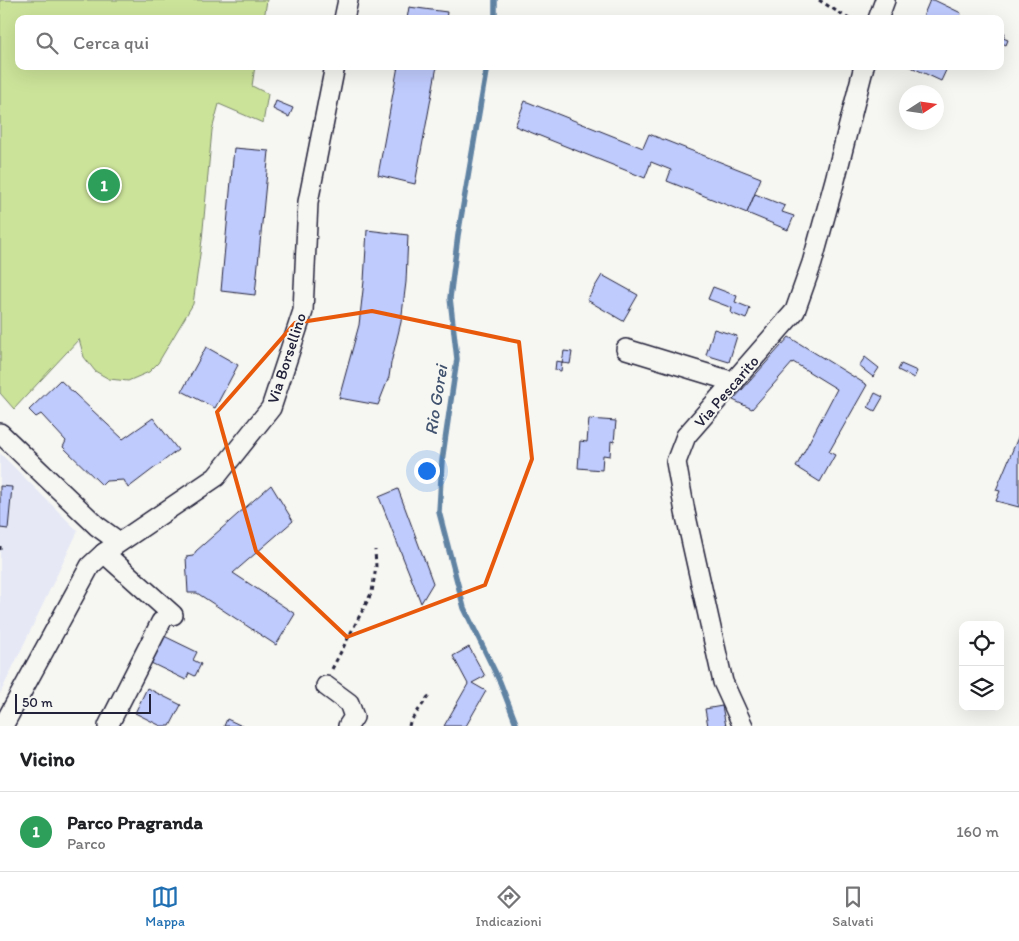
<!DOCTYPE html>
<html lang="it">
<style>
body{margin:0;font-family:Itim,sans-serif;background:#f2f2f2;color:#202124}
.controls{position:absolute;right:15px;bottom:15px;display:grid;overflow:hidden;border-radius:10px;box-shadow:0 5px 20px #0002}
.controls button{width:45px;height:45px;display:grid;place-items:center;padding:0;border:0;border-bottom:1px solid #e0e0e0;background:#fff;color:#202124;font:25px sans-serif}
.compass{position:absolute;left:899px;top:85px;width:45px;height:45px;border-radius:50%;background:#fff;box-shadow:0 5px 20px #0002;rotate:78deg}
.scale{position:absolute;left:15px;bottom:12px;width:136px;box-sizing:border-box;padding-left:5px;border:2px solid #22223b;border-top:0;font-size:14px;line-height:18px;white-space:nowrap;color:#22223b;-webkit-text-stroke:4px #f6f6f2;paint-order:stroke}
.you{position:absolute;left:426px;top:470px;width:18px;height:18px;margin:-12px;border:4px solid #fff;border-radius:50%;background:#1a73e8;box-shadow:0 0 0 8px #1a73e833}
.badge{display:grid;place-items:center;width:32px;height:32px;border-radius:50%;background:#1f6fb2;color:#fff;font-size:16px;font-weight:700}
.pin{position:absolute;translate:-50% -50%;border:2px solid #fff;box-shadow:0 1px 5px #0006}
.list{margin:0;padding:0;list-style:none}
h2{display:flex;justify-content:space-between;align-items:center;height:65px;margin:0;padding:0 20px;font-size:21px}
h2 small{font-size:16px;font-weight:400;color:#757577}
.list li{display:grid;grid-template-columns:32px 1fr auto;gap:15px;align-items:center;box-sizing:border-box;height:80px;padding:0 20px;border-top:1px solid #e0e0e0}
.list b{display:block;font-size:19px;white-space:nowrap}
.list p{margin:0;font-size:16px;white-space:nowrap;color:#757577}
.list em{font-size:16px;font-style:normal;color:#757577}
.icon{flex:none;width:28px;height:28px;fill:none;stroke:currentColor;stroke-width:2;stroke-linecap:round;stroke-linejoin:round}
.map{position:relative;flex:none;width:1019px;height:726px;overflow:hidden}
.search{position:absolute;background:#fff;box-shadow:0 5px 20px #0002;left:15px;right:15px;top:15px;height:55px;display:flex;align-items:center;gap:12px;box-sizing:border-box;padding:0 18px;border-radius:10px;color:#757577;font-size:19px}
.sheet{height:145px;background:#fff}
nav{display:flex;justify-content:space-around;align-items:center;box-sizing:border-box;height:70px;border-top:1px solid #e0e0e0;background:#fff;font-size:14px;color:#757577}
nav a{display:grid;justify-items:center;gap:2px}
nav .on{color:#1f6fb2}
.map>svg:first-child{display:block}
.built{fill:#e6e9f5}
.green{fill:#cbe399;stroke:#76826a}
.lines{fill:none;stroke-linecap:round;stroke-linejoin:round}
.stream{stroke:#6083a3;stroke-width:5.5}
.building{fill:#bfcbfd;stroke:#22223b}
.minor-casing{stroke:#22223b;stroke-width:22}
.path{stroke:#22223b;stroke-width:3;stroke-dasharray:4 4;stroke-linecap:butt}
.minor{stroke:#f6f6f2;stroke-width:19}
.marked{fill:none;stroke:#e8590c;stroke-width:4;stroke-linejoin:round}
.labels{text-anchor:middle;stroke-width:4;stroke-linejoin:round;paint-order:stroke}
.street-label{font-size:16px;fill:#22223b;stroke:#f6f6f2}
.water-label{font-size:18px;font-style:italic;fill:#41536f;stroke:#f6f6f2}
</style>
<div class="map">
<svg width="1019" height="726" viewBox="0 0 1019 726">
<rect width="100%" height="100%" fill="#f6f6f2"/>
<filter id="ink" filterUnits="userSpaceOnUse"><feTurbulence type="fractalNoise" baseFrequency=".02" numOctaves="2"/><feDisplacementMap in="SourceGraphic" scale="10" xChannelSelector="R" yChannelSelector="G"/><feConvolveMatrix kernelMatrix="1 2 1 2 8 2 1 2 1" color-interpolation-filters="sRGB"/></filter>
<g filter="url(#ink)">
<path class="built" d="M0,453L78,531L0,694Z"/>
<path class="green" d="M0,0H267L264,19H19V66H255L252,86L268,94L263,123L219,104L212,130L202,240L193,304L158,363L149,372L128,381L109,379L95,371L84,357L79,339L14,409L0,393Z"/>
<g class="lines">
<g class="stream">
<path d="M495,19V0"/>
<path d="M487,66L458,235L450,298L457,359L442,461L439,512L464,608L500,682L517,726"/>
</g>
</g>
<g class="building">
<path d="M930,0H934L961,13L959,19H922Z"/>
<path d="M409,7L447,12L446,19H407Z"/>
<path d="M1000,31L1005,33L1003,38L1008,40L1006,45L1000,42Z"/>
<path d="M398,66H437L415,184L378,175Z"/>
<path d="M909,66H948L941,81Z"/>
<path d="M276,101L293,108L289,117L273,109Z"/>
<path d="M525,101L643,148L649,134L761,178L747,213L667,181L671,170L651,162L645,178L515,126Z"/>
<path d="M234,148L269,151L255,295L221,291Z"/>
<path d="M755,194L785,206L782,212L794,216L788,230L747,213Z"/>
<path d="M367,230L408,235L406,282L401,322L391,363L389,377L378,405L339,398L359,325L364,281Z"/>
<path d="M602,275L638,295L623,321L587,300Z"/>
<path d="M713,287L737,296L735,302L750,308L746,319L731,313L732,308L708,299Z"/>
<path d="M714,329L737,336L729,362L706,355Z"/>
<path d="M789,337L867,385L829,452L835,455L820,482L796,467L837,389L793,362L752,409L733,400Z"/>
<path d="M206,347L238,365L215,408L182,391Z"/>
<path d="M564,351L572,352L570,364L562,363Z"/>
<path d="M865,357L879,368L873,377L859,366Z"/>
<path d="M556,361L562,362L561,371L555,370Z"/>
<path d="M901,364L917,371L914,378L898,370Z"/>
<path d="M60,380L123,439L153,418L178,450L128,488L124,480L106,481L102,485L63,447L66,441L41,414L36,417L29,410Z"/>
<path d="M875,393L883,397L875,411L868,407Z"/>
<path d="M589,419L616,421L614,442L611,441L610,456L603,455L602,470L578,468L580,441L587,442Z"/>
<path d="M1019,435V507L996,501L1000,491L996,490Z"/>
<path d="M271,485L293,521L233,573L295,614L276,645L197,593H188L186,557L193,556L196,551Z"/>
<path d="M0,486L12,487L8,529L0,528Z"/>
<path d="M398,489L433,583L421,603L379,497Z"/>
<path d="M164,636L197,652L193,660L201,664L195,676L189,673L186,680L151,663Z"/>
<path d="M469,647L485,676L472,683L486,691L466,726H444L468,684L453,656Z"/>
<path d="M147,688L181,705L170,726H161L135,713Z"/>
<path d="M722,706L726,726H708L705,709Z"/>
<path d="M227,719L242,726H224Z"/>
</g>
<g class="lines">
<g class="minor-casing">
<g id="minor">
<path d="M344,19L348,0"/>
<path d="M878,19L885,0"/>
<path d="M626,349L734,382"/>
<path d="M0,433L97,526L119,542"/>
<path d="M104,553L173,615"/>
<path d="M326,686L349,703L354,717L348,726"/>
<path d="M3,726L90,566L104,553L216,477L271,408L303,311L308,202L335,66"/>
<path d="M108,726L161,622"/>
<path d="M743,726L723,682L685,512L676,462L686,436L795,311L812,263L835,180L864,66"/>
</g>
</g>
<g class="path">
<path d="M819,0L849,19"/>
<path d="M0,546V550"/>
<path d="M332,669L372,592L376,567L375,550"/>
<path d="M409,726L410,722L430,694"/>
</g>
<use href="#minor" class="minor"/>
</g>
</g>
<path class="marked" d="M372,311L519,342L532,459L485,585L347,637L256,551L217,412L295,323Z"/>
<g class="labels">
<g class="street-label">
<text transform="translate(286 358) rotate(-72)" y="6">Via Borsellino</text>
<text transform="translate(726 391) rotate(-49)" y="6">Via Pescarito</text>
</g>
<g class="water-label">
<text transform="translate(436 400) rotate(-81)" y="6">Rio Gorei</text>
</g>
</g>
</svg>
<div class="controls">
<button><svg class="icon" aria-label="locate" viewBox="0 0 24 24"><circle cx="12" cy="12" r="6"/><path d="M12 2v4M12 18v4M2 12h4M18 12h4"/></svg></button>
<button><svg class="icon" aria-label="layers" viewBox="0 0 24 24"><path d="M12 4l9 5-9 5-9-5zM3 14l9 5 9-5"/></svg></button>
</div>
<svg class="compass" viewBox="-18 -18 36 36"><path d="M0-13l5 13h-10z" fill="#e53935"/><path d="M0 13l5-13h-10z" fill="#757577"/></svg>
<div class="scale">50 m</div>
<div class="you"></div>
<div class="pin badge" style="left:104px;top:185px;background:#2e9e5b">1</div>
<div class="search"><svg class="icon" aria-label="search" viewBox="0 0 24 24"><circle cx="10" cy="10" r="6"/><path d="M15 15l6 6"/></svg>Cerca qui</div>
</div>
<section class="sheet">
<h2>Vicino<small></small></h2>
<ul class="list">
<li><span class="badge" style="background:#2e9e5b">1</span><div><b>Parco Pragranda</b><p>Parco</p></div><em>160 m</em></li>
</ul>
</section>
<nav>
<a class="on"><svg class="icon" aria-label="map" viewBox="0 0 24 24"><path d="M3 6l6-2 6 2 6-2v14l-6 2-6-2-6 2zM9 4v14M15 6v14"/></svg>Mappa</a>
<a><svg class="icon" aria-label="directions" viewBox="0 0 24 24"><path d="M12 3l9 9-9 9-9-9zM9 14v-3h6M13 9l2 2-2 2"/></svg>Indicazioni</a>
<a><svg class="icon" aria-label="saved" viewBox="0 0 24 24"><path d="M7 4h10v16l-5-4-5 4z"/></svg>Salvati</a>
</nav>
